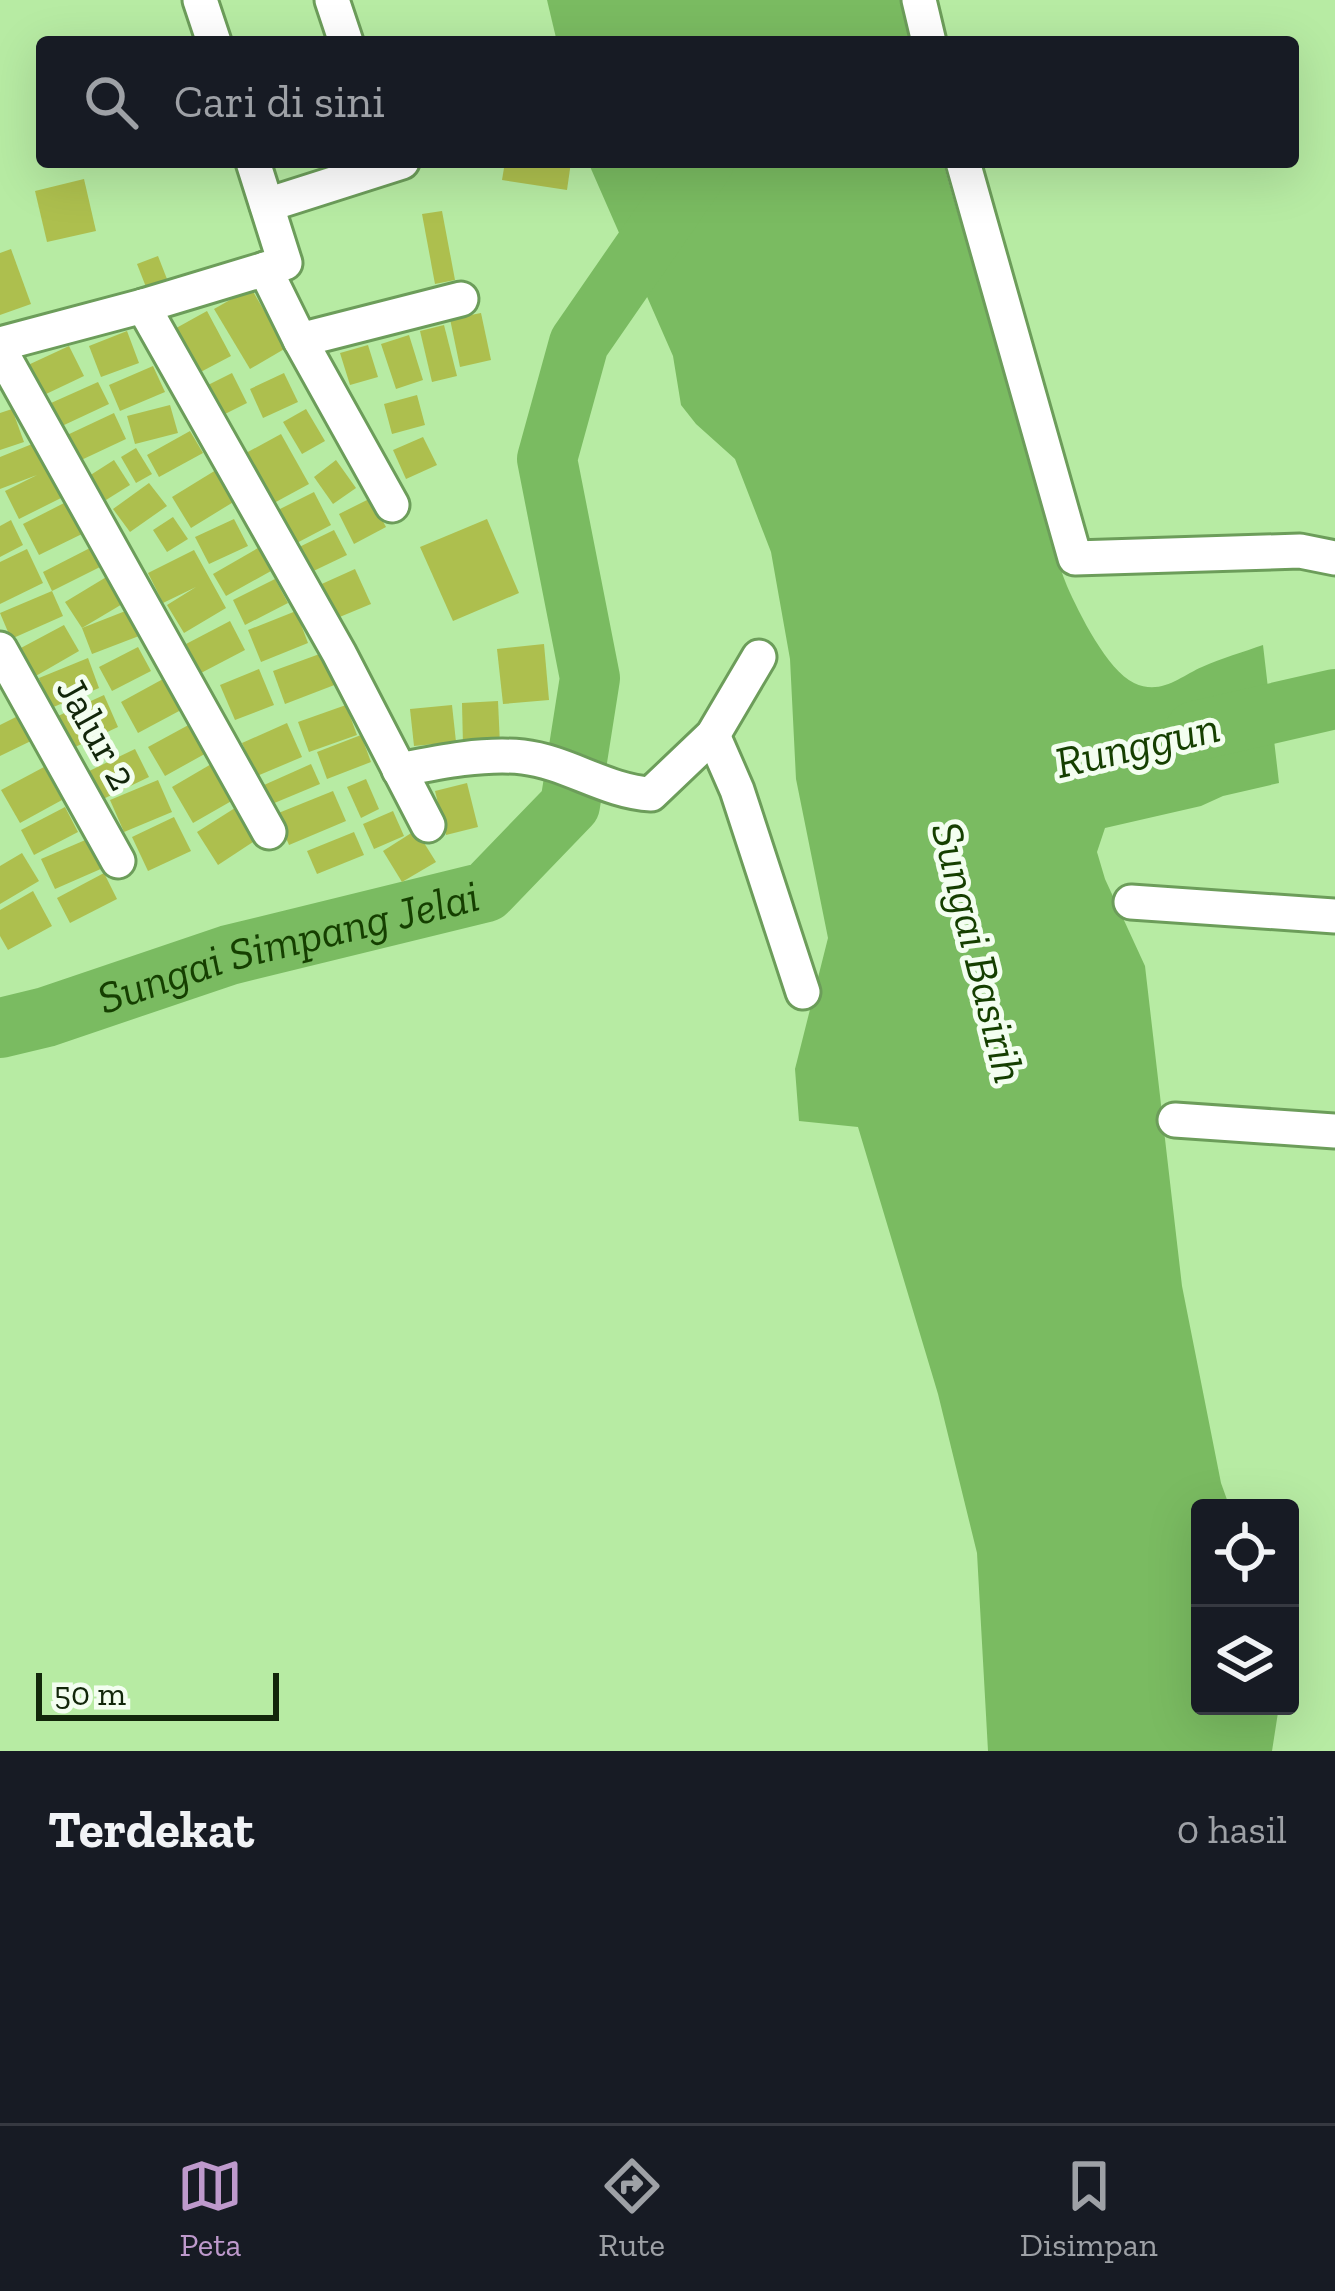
<!DOCTYPE html>
<html lang="id">
<style>
body{margin:0;font-family:"Zilla Slab",serif;background:#242831;color:#f1f3f6}
.controls{position:absolute;right:36px;bottom:36px;display:grid;overflow:hidden;border-radius:12px;box-shadow:0 12px 48px #0002}
.controls button{width:108px;height:108px;display:grid;place-items:center;padding:0;border:0;border-bottom:3px solid #363941;background:#171b24;color:#f1f3f6;font:60px sans-serif}
.scale{position:absolute;left:36px;bottom:30px;width:243px;box-sizing:border-box;padding-left:12px;border:6px solid #12260a;border-top:0;font-size:33px;line-height:42px;white-space:nowrap;color:#12260a;-webkit-text-stroke:9px #f3fef0;paint-order:stroke}
.list{margin:0;padding:0;list-style:none}
h2{display:flex;justify-content:space-between;align-items:center;height:156px;margin:0;padding:0 48px;font-size:51px}
h2 small{font-size:39px;font-weight:400;color:#9ea1a6}
.icon{flex:none;width:66px;height:66px;fill:none;stroke:currentColor;stroke-width:2;stroke-linecap:round;stroke-linejoin:round}
.map{position:relative;flex:none;width:1335px;height:1751px;overflow:hidden}
.search{position:absolute;background:#171b24;box-shadow:0 12px 48px #0002;left:36px;right:36px;top:36px;height:132px;display:flex;align-items:center;gap:30px;box-sizing:border-box;padding:0 42px;border-radius:12px;color:#9ea1a6;font-size:45px}
.sheet{height:372px;background:#171b24}
nav{display:flex;justify-content:space-around;align-items:center;box-sizing:border-box;height:168px;border-top:3px solid #363941;background:#171b24;font-size:33px;color:#9ea1a6}
nav a{display:grid;justify-items:center;gap:6px}
nav .on{color:#be99cc}
.map>svg:first-child{display:block}
.water{fill:#7abb61}
.lines{fill:none;stroke-linecap:round;stroke-linejoin:round}
.river{stroke:#7abb61;stroke-width:60}
.building{fill:#adbf4e}
.minor-casing{stroke:#6c9d5a;stroke-width:39}
.minor{stroke:#fff;stroke-width:33}
.labels{text-anchor:middle;stroke-width:10;stroke-linejoin:round;paint-order:stroke}
.street-label{font-size:42px;fill:#12260a;stroke:#f3fef0}
.water-label{font-size:45px;font-style:italic;fill:#153f00;stroke:#f3fef0}
</style>
<div class="map">
<svg width="1335" height="1751" viewBox="0 0 1335 1751">
<rect width="100%" height="100%" fill="#b7eba3"/>
<g class="water">
<path d="M547,0H906L915,42H557Z"/>
<path d="M588,162H943C970,260 1004,355 1032,452C1045,496 1050,544 1067,586C1079,613 1107,670 1134,683C1161,696 1181,676 1202,667C1222,658 1243,652 1263,645L1279,783L1223,796L1201,806L1105,828L1097,852L1105,879L1145,966L1182,1286L1221,1483L1230,1508H1200V1706H1279L1272,1751H988L977,1553L938,1394L858,1127L799,1121L795,1069L828,938L796,779L790,659L771,552L735,459L696,424L681,405L673,356Z"/>
</g>
<g class="lines">
<g class="river">
<path d="M1195,731L1335,699"/>
<path id="s1" d="M0,1028L46,1017L229,955L486,892L570,805L590,678L547,459L579,343L704,162"/>
</g>
</g>
<g class="building">
<path d="M505,162H571L567,190L502,180Z"/>
<path d="M84,179L96,231L47,242L35,191Z"/>
<path d="M442,211L455,280L435,284L422,214Z"/>
<path d="M11,249L31,304L0,315V253Z"/>
<path d="M158,256L167,279L146,287L137,264Z"/>
<path d="M251,288L286,348L250,369L214,309Z"/>
<path d="M207,311L231,356L193,376L169,332Z"/>
<path d="M481,313L491,360L460,367L450,319Z"/>
<path d="M444,325L457,376L432,382L420,331Z"/>
<path d="M127,331L139,363L101,377L89,346Z"/>
<path d="M409,335L423,380L396,389L381,344Z"/>
<path d="M368,345L378,377L350,385L340,353Z"/>
<path d="M69,346L84,376L44,395L28,365Z"/>
<path d="M153,366L165,392L120,411L109,385Z"/>
<path d="M232,373L247,403L217,418L202,388Z"/>
<path d="M284,373L298,402L263,418L250,389Z"/>
<path d="M98,382L109,404L62,426L51,403Z"/>
<path d="M417,395L425,425L392,434L384,404Z"/>
<path d="M170,405L178,433L135,444L127,416Z"/>
<path d="M12,409L24,442L0,450V413Z"/>
<path d="M306,409L325,441L302,454L283,422Z"/>
<path d="M114,413L126,439L77,462L65,436Z"/>
<path d="M190,431L203,453L159,477L147,455Z"/>
<path d="M281,434L309,484L274,503L246,453Z"/>
<path d="M423,437L437,465L406,479L393,450Z"/>
<path d="M37,442L63,497L19,519L5,491L37,475L0,489V457Z"/>
<path d="M136,448L152,474L136,483L121,457Z"/>
<path d="M114,460L130,485L106,500L89,476Z"/>
<path d="M336,460L356,488L333,504L314,477Z"/>
<path d="M216,470L235,501L191,528L172,497Z"/>
<path d="M149,483L167,506L130,532L113,509Z"/>
<path d="M314,492L331,525L291,546L274,512Z"/>
<path d="M371,498L386,527L354,544L339,514Z"/>
<path d="M68,501L84,533L39,555L23,524Z"/>
<path d="M173,517L188,539L167,552L153,530Z"/>
<path d="M234,519L248,546L209,564L195,537Z"/>
<path d="M487,519L519,593L453,621L420,547Z"/>
<path d="M11,520L23,545L0,557V526Z"/>
<path d="M334,530L347,555L303,576L291,551Z"/>
<path d="M90,548L100,567L52,591L43,572Z"/>
<path d="M258,548L271,571L226,596L213,574Z"/>
<path d="M27,549L43,583L0,604V562Z"/>
<path d="M194,550L226,608L184,633L167,605L196,587L163,603L148,573Z"/>
<path d="M355,569L371,604L330,621L315,587Z"/>
<path d="M108,576L124,603L82,628L65,602Z"/>
<path d="M275,579L288,603L245,625L233,600Z"/>
<path d="M52,591L63,616L11,639L0,613Z"/>
<path d="M128,610L139,636L92,654L82,628Z"/>
<path d="M296,611L308,643L261,662L248,630Z"/>
<path d="M230,621L245,650L201,673L186,644Z"/>
<path d="M64,625L79,651L34,677L19,649Z"/>
<path d="M544,644L549,700L503,704L497,649Z"/>
<path d="M138,647L151,671L112,691L99,667Z"/>
<path d="M325,652L337,684L285,704L273,671Z"/>
<path d="M88,658L99,688L51,708L39,678Z"/>
<path d="M259,669L274,705L235,720L220,685Z"/>
<path d="M163,679L181,710L138,733L121,702Z"/>
<path d="M104,695L118,727L73,748L58,716Z"/>
<path d="M498,701L500,745L463,746L462,703Z"/>
<path d="M346,705L357,735L309,752L298,722Z"/>
<path d="M452,705L456,742L414,746L410,709Z"/>
<path d="M20,715L33,740L0,756V725Z"/>
<path d="M194,722L210,751L165,776L148,747Z"/>
<path d="M287,723L302,757L257,776L242,743Z"/>
<path d="M361,735L371,762L327,779L317,752Z"/>
<path d="M135,749L149,777L99,801L85,773Z"/>
<path d="M213,763L235,799L193,823L172,787Z"/>
<path d="M311,764L320,784L272,804L264,785Z"/>
<path d="M44,767L62,800L20,823L1,790Z"/>
<path d="M366,779L379,809L361,818L347,787Z"/>
<path d="M158,780L172,812L124,832L110,800Z"/>
<path d="M467,783L478,827L446,835L435,791Z"/>
<path d="M333,791L346,821L289,845L276,814Z"/>
<path d="M65,807L78,832L34,855L21,830Z"/>
<path d="M235,808L256,840L218,865L197,832Z"/>
<path d="M393,811L404,836L374,849L363,824Z"/>
<path d="M174,817L191,851L148,871L132,837Z"/>
<path d="M416,830L436,862L402,882L383,851Z"/>
<path d="M354,832L364,855L317,874L307,851Z"/>
<path d="M90,838L103,868L55,889L41,859Z"/>
<path d="M22,853L39,881L0,904V866Z"/>
<path d="M104,873L117,899L70,923L57,898Z"/>
<path d="M33,891L52,926L8,950L0,936V910Z"/>
</g>
<g class="lines">
<g class="minor-casing">
<g id="minor">
<path d="M200,0L214,42"/>
<path d="M332,0L346,42"/>
<path d="M919,0L929,42"/>
<path d="M963,162L1075,558L1300,551L1335,558"/>
<path d="M267,205L402,162"/>
<path d="M265,269L300,340L392,505"/>
<path d="M143,306L339,653L428,825"/>
<path d="M300,340L461,299"/>
<path d="M0,344L143,306L285,263L253,162"/>
<path d="M0,350L269,832"/>
<path d="M0,649L118,861"/>
<path d="M713,735L737,790L803,992"/>
<path d="M399,770C439,762 482,753 523,757C567,762 607,792 651,794L713,735L759,657"/>
<path d="M1131,902L1335,916"/>
<path d="M1175,1120L1335,1131"/>
</g>
</g>
<use href="#minor" class="minor"/>
</g>
<g class="labels">
<g class="street-label">
<text transform="translate(98 733) rotate(61)" y="15">Jalur 2</text>
</g>
<g class="water-label">
<text transform="translate(1137 744) rotate(-13)" y="16">Runggun</text>
<text dy="16" stroke="none"><textPath href="#s1" startOffset="300">Sungai Simpang Jelai</textPath></text>
<text transform="translate(979 952) rotate(76)" y="16">Sungai Basirih</text>
</g>
</g>
</svg>
<div class="controls">
<button><svg class="icon" aria-label="locate" viewBox="0 0 24 24"><circle cx="12" cy="12" r="6"/><path d="M12 2v4M12 18v4M2 12h4M18 12h4"/></svg></button>
<button><svg class="icon" aria-label="layers" viewBox="0 0 24 24"><path d="M12 4l9 5-9 5-9-5zM3 14l9 5 9-5"/></svg></button>
</div>
<div class="scale">50 m</div>
<div class="search"><svg class="icon" aria-label="search" viewBox="0 0 24 24"><circle cx="10" cy="10" r="6"/><path d="M15 15l6 6"/></svg>Cari di sini</div>
</div>
<section class="sheet">
<h2>Terdekat<small>0 hasil</small></h2>
<ul class="list">
</ul>
</section>
<nav>
<a class="on"><svg class="icon" aria-label="map" viewBox="0 0 24 24"><path d="M3 6l6-2 6 2 6-2v14l-6 2-6-2-6 2zM9 4v14M15 6v14"/></svg>Peta</a>
<a><svg class="icon" aria-label="directions" viewBox="0 0 24 24"><path d="M12 3l9 9-9 9-9-9zM9 14v-3h6M13 9l2 2-2 2"/></svg>Rute</a>
<a><svg class="icon" aria-label="saved" viewBox="0 0 24 24"><path d="M7 4h10v16l-5-4-5 4z"/></svg>Disimpan</a>
</nav>
